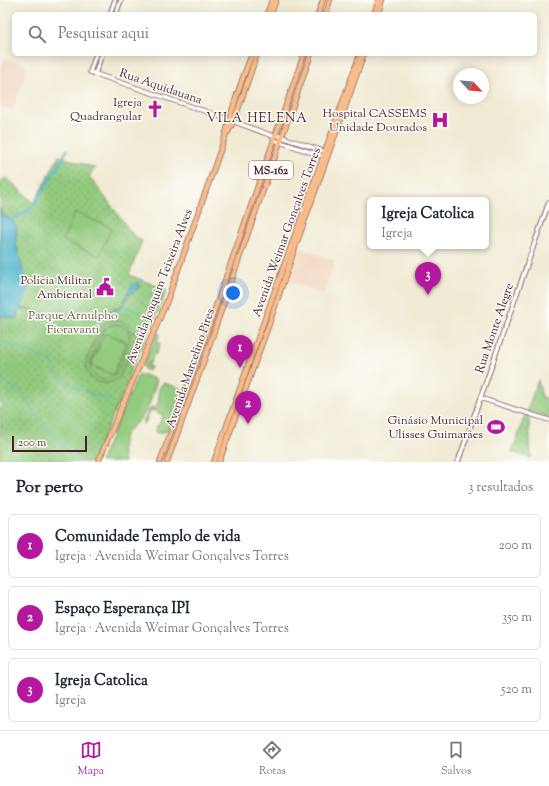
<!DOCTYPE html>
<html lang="pt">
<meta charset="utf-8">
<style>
body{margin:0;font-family:"Sorts Mill Goudy",serif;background:#f6f6f7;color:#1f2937}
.compass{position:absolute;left:453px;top:68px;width:36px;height:36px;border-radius:50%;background:#fff;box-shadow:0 2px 10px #0003;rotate:116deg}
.scale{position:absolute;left:12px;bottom:10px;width:75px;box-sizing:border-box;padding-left:4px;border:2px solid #4a1f2b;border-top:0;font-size:11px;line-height:14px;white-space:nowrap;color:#4a1f2b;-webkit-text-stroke:3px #fdfcf7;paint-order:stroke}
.you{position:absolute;left:233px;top:293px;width:14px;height:14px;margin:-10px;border:3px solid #fff;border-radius:50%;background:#1a73e8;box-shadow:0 0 0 6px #1a73e833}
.badge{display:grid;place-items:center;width:26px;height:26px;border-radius:50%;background:#b5179e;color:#fff;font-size:13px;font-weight:700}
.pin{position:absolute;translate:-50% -33px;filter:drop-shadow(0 1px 2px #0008)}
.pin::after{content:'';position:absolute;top:21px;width:14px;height:12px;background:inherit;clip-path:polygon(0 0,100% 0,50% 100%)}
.popup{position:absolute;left:367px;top:197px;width:122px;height:52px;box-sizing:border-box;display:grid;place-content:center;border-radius:6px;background:#fff;filter:drop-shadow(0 1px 3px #0005);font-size:13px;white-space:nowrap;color:#747a83}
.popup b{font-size:15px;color:#1f2937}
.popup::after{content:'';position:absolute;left:50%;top:100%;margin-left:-8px;border:8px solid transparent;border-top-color:#fff}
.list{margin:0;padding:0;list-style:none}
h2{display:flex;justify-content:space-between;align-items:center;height:52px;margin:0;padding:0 16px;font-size:17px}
h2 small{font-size:13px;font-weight:400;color:#747a83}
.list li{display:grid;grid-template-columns:26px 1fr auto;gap:12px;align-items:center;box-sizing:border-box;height:64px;margin:0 8px 8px;padding:0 8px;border:1px solid #e0e1e3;border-radius:6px}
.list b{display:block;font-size:15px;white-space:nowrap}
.list p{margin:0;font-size:13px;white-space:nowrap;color:#747a83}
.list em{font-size:13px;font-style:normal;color:#747a83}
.icon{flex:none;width:22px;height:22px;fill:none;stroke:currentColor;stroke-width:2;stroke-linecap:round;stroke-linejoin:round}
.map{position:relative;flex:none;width:549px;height:462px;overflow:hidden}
.search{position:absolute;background:#fff;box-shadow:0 2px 10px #0003;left:12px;right:12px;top:12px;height:44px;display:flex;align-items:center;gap:10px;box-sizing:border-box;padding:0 14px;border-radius:6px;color:#747a83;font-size:15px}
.sheet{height:268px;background:#fff}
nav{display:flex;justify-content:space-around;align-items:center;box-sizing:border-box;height:56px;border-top:1px solid #e0e1e3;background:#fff;font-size:11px;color:#747a83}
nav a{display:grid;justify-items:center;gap:2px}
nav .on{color:#b5179e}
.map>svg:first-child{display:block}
.built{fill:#f1d5bd}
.grass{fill:url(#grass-tufts);stroke:#6e7454}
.park{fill:url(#park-dots);stroke:#6e7454}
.pitch{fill:#92ca7e;stroke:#6e7454;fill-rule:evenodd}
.water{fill:#4cb3cb;stroke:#4b697b}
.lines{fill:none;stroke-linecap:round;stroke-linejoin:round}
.stream{stroke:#4cb3cb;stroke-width:1}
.canal{stroke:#4cb3cb;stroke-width:2.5}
.minor-casing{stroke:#846666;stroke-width:5.5}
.major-casing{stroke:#846666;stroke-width:6}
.minor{stroke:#fff;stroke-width:3.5}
.major{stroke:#f9bc8a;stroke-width:4.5}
.labels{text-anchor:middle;stroke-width:3;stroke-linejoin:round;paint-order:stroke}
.shield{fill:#fdfcf7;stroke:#806168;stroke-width:1}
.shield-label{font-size:11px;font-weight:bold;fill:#4a1f2b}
.street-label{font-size:12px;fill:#4a1f2b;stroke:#fdfcf7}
.poi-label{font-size:12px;fill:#4a1f2b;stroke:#fdfcf7;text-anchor:end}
.park-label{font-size:12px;fill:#635b48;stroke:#fdfcf7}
.neighbourhood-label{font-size:13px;letter-spacing:1px;fill:#4a1f2b;stroke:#fdfcf7}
</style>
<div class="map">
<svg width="549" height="462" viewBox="0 0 549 462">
<defs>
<pattern id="grass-tufts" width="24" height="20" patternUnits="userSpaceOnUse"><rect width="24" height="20" fill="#92ca7e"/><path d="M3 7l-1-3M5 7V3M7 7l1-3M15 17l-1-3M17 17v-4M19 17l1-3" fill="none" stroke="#7fad6d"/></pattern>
<pattern id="park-dots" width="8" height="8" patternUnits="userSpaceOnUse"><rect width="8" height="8" fill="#92ca7e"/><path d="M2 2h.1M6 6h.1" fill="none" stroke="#7fad6d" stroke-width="1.8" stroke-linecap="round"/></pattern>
</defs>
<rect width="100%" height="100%" fill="#fdfcf7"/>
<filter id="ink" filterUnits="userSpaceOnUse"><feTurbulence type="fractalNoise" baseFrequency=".025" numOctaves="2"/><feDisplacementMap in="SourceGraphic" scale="8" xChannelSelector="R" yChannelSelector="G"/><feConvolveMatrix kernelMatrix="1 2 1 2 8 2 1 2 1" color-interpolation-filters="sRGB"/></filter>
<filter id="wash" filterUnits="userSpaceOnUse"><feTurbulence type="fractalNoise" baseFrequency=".012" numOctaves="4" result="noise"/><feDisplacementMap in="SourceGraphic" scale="16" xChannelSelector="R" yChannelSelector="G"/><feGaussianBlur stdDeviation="0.9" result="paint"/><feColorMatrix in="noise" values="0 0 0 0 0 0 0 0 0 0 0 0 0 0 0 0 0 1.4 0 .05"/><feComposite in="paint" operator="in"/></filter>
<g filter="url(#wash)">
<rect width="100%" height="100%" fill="#f1ebd4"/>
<g class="built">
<path d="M4,58L28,66L13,110L0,106V70Z"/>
<path d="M301,248L335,261L323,294L289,281Z"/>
</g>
<path class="grass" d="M158,333L160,334L157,342L160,343L156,354H154L151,361V363L150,362L148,365L151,366L149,371L144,369L143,366L157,334Z"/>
<g class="park">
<path d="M59,156L95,168L89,176L134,236L142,241L129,275L167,290L152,325L131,369L124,391L92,462H0V181L7,178L34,203Z"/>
<path d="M538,380L542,397L549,399V418L527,411Z"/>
<path d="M525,415L529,417L531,458L512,452Z"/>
</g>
<g class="pitch">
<path d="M75,212L112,228L99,256L63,240Z"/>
<path d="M116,320C125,322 130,326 133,334L135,331L138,333L120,376C106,391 84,381 86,361L100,329L107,322ZM117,324C136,329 130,343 124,356C122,362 120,369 117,373C112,381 101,382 95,376C92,373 90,369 90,365C90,360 100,335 103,331C106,326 111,325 117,324Z"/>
<path d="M105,333L127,342L113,375L91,365Z"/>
<path d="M139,375H144L155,379L156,383C153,391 149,407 145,413C142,418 136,423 132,427C120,437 122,448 124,462H100L137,377Z"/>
<path d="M163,383H164L182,389L168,430C163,433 160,434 155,432L157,425H159L163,415L151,410L144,425V420L151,407H153L155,411L156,410L155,409C157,406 159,401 159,398C158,391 158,389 163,383Z"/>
</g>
<path class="water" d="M0,208L2,215L11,219L17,228L16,243L23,270L27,282L28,291L25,298L20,307L23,309L26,308L51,315L54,314L64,318L108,316L111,311L122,305L132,285L135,283L137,282L140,286L138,289L129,295L121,307L113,312L108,317L64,318L27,309L23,310L19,309L17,312L18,317L16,319L3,316L0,318Z"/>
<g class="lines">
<g class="stream">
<path d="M122,306L152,316L155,312L157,297L162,296L164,297"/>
<path d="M0,341L52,361C53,363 53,367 54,370C59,385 97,395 112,401"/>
<path d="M0,376L9,384L20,391L29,403L33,412L45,425L50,432L56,437L62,444L74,462"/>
</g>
<path class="canal" d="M11,219L25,213L33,206L62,160L67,150"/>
</g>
</g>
<g filter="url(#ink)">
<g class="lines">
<g class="minor-casing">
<g id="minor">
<path d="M110,14L115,0"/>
<path d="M116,14L121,0"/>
<path d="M96,54L90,72L216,115L270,135L279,136L326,152"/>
<path d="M95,74L102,54"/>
<path d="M273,138L274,140L325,157"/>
<path d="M480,398L549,420"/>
<path d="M458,462L549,202"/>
</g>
</g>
<g class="major-casing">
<g id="major">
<path d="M267,14L272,0"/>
<path d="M271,14L276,0"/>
<path d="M318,14L323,0"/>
<path d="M326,14L330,0"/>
<path d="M374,14L379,0"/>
<path d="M379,14L383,0"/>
<path d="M228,132L234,121L257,54"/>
<path d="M98,462L167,301L225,137C232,109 241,81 252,54"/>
<path d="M160,462L202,346L304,54"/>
<path d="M167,462L208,349L227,293L311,54"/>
<path d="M214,462L249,363L360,54"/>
<path d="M219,462L269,324L297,242L364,54"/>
</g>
</g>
<use href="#minor" class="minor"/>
<use href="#major" class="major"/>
</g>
</g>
<defs>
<g id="church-bare" transform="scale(1.38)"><path d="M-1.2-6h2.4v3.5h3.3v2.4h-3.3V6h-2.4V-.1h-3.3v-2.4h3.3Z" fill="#b5179e" stroke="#fdfcf7" stroke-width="2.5" paint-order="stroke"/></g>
<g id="hospital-bare" transform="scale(1.38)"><path d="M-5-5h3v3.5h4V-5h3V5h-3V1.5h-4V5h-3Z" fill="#b5179e" stroke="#fdfcf7" stroke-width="2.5" paint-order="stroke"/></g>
<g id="civic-bare" transform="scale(1.38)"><path d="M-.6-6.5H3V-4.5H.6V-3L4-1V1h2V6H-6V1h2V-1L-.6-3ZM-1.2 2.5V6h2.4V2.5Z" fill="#b5179e" stroke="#fdfcf7" stroke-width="2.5" paint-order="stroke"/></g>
<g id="stadium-bare" transform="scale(1.38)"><path d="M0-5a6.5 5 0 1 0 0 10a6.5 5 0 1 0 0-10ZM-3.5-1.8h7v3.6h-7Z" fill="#b5179e" stroke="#fdfcf7" stroke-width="2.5" paint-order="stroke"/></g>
</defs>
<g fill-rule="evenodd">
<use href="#church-bare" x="155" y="109"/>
<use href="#hospital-bare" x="440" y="120"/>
<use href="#civic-bare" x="105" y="287"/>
<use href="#stadium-bare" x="496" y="427"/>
</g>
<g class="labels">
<rect class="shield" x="249" y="161" width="44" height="18" rx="3"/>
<g class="shield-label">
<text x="271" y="174">MS-162</text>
</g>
<g class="street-label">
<text transform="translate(161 86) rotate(19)" y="4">Rua Aquidauana</text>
<text transform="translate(286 232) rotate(-70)" y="4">Avenida Weimar Gonçalves Torres</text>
<text transform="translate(159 286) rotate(-69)" y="4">Avenida Joaquim Teixeira Alves</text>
<text transform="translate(494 328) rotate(-71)" y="4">Rua Monte Alegre</text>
<text transform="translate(190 368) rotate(-71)" y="4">Avenida Marcelino Pires</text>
</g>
<g class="poi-label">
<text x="142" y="106">Igreja<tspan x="142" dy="14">Quadrangular</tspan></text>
<text x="427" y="117">Hospital CASSEMS<tspan x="427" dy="14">Unidade Dourados</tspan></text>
<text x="92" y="284">Polícia Militar<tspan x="92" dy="14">Ambiental</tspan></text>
<text x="483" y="424">Ginásio Municipal<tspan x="483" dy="14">Ulisses Guimarães</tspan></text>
</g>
<g class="park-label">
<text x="73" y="319">Parque Arnulpho<tspan x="73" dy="14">Fioravanti</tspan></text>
</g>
<g class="neighbourhood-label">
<text x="257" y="122">VILA HELENA</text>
</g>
</g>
</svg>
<svg class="compass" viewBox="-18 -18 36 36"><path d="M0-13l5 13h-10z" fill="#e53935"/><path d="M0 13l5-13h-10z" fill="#747a83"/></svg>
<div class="scale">200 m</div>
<div class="you"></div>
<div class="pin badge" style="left:240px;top:368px">1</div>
<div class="pin badge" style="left:248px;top:424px">2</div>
<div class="pin badge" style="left:428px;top:295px">3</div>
<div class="popup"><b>Igreja Catolica</b>Igreja</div>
<div class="search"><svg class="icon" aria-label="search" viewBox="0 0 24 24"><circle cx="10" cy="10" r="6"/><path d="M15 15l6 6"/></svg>Pesquisar aqui</div>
</div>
<section class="sheet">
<h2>Por perto<small>3 resultados</small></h2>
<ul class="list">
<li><span class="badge">1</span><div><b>Comunidade Templo de vida</b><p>Igreja · Avenida Weimar Gonçalves Torres</p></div><em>200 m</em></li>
<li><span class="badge">2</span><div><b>Espaço Esperança IPI</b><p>Igreja · Avenida Weimar Gonçalves Torres</p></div><em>350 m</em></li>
<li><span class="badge">3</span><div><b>Igreja Catolica</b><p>Igreja</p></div><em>520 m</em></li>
</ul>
</section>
<nav>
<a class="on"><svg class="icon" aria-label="map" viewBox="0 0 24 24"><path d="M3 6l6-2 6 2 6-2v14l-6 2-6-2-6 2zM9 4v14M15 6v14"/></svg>Mapa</a>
<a><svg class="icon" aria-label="directions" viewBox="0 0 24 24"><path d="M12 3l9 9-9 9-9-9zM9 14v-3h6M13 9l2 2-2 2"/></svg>Rotas</a>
<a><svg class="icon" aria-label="saved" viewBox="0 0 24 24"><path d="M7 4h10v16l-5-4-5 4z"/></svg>Salvos</a>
</nav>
